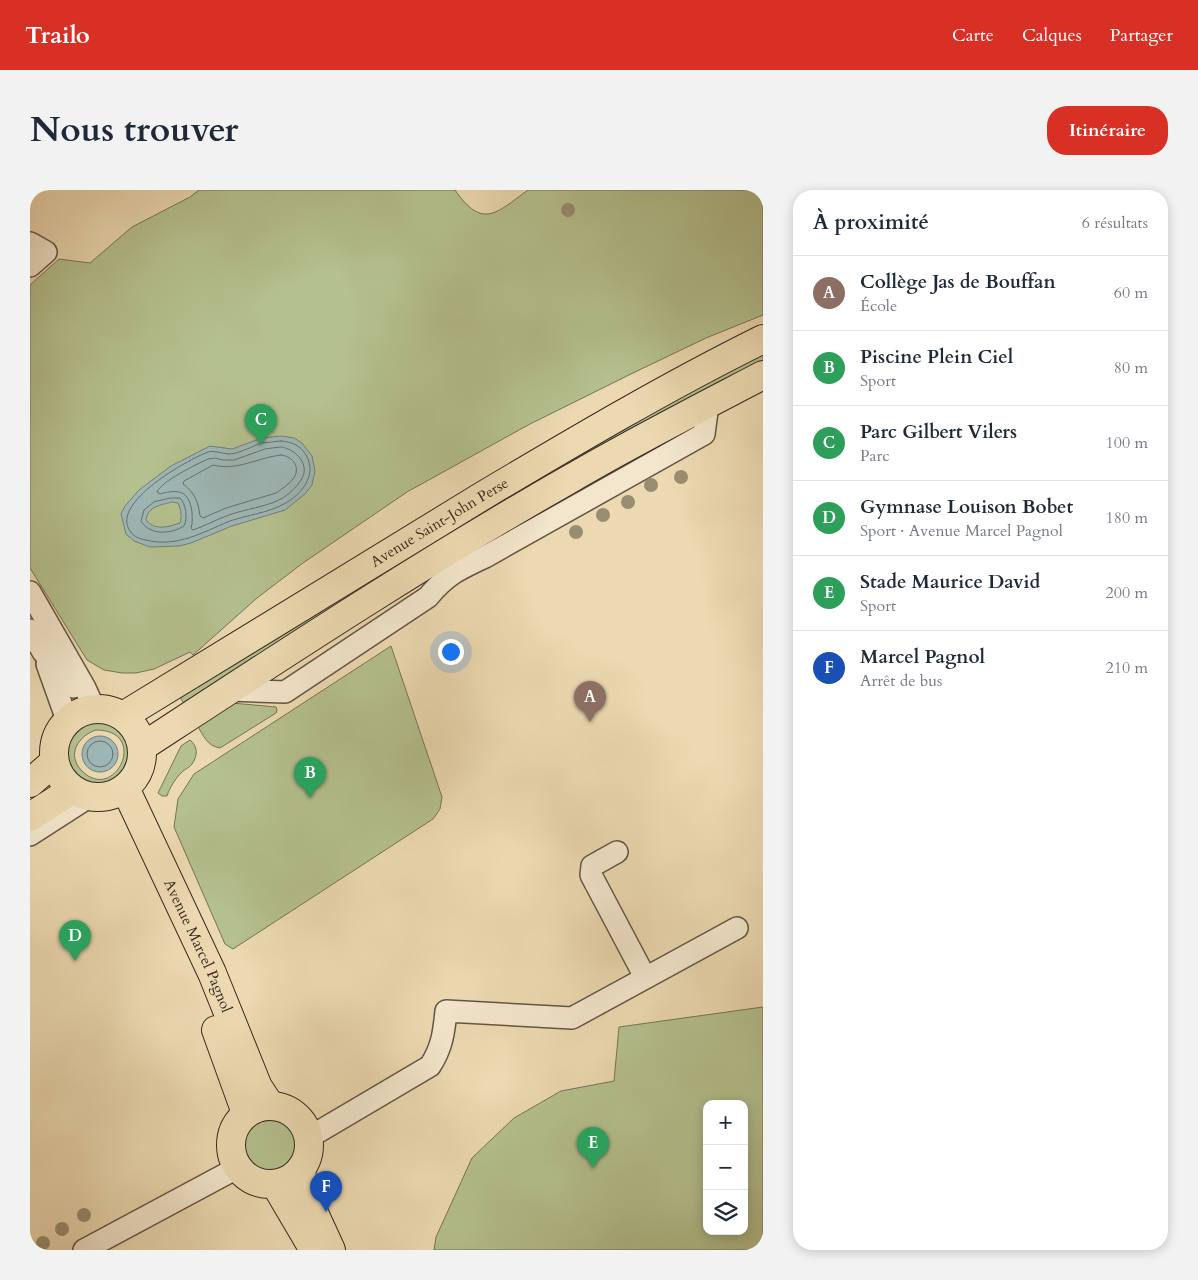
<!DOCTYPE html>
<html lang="fr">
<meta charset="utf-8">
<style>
body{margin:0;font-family:Cardo,serif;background:#f2f2f3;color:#1f2937}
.controls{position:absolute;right:15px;bottom:15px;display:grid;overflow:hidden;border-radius:10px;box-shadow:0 2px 12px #0003}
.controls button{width:45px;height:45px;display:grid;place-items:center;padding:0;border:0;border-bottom:1px solid #e0e1e3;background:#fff;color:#1f2937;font:25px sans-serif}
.you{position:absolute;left:420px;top:461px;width:18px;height:18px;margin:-12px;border:4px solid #fff;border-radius:50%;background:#1a73e8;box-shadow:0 0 0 8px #1a73e833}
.badge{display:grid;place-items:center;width:32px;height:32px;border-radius:50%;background:#d93025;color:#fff;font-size:16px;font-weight:700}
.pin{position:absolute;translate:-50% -41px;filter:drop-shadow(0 1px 2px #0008)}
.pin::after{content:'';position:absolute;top:26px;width:18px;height:15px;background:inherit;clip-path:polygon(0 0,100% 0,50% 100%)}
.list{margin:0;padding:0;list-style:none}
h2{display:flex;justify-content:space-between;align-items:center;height:65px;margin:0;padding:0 20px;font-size:21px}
h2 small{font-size:16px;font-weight:400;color:#747a83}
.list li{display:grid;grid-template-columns:32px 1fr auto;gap:15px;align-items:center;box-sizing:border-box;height:75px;padding:0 20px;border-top:1px solid #e0e1e3}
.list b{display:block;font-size:19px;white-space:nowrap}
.list p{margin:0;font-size:16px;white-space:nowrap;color:#747a83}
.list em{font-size:16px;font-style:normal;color:#747a83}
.icon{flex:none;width:28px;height:28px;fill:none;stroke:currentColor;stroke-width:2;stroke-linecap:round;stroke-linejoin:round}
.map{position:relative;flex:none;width:733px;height:1060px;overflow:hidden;border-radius:20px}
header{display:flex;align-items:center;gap:30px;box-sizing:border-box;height:70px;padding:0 25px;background:#d93025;color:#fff}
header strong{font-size:24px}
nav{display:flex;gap:28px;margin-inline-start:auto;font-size:18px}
.intro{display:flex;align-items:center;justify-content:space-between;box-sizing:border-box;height:120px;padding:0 30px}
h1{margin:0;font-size:35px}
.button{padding:12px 22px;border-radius:20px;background:#d93025;color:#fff;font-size:18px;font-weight:700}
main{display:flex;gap:30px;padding:0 30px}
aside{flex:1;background:#fff;border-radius:20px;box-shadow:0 2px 12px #0003}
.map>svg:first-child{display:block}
.green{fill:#b4c08e;stroke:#747457;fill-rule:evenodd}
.water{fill:#9db7b6;stroke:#737e7a;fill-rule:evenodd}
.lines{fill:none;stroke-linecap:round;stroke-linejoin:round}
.shore{stroke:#69706b;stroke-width:1}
.minor-casing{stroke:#635544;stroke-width:24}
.major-casing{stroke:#352920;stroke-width:30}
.minor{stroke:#f3e6cc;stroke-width:21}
.major{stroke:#ecd9b1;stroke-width:28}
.tree{fill:#998d71}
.labels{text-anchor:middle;stroke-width:5;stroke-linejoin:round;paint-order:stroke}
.street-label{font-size:15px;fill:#352920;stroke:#f3e6cc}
</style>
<header>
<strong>Trailo</strong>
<nav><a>Carte</a><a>Calques</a><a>Partager</a></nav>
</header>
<div class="intro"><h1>Nous trouver</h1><a class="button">Itinéraire</a></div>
<main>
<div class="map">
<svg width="733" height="1060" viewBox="0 0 733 1060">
<rect width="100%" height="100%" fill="#ecd9b1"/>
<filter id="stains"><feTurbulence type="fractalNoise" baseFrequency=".004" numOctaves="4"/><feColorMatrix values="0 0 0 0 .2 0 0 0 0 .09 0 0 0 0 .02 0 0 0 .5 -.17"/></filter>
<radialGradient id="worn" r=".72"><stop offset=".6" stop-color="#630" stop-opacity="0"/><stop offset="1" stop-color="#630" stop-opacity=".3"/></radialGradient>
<g class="green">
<path d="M169,0H425C453,40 466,23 498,0H733V125L676,148L603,183L500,234L377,302L273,373L227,408L163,465L160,462L124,479L106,483H92L74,480L57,470L0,378V95L29,69L60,73L102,37L160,7Z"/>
<path d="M733,157V179L156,517L147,502L281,417Z"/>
<path d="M361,456L412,607L410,619L403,629L203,759L195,754L144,637L148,609L164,584Z"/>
<path d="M202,513L246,517L247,520L246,523L190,558C177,556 173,545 167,535Z"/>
<path d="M64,532C119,532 109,602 65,596C55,595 46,589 41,579C31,558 44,539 64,532ZM66,540C120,540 85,614 52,581C36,565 48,546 66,540Z"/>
<path d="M160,550C168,556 168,566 162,574C159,578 155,579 152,582C145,589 140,597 137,606H132L128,603L151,556Z"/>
<path d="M733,817V1060H404L406,1047L442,968L484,928L531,901L584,891L589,837ZM677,914H714V1041H677Z"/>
<circle cx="240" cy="956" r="31"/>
</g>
<g class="water">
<path d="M251,246L264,248L272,253L282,266L285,281L282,295L275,304L255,320L202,336L161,353L149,356L120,357L104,351L96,344L91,324L95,316L109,300L141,276L180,256L202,259L232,248ZM142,312L148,313C151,318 152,328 150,333C138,337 125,341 116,330C118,316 131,315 142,312Z"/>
<circle cx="70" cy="564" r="18"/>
</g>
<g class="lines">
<g class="shore">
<path d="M251,251C262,252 270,255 276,265C288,285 271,305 254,314C238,323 217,325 200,331C173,342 147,358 116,350C110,349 104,347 100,341C80,313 157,270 178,262C185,260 192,264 200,264C211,263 222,256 232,253C238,252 245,252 251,251Z"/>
<path d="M251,257C266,259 281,275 271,290C267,297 258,305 251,309C236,317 215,319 199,325C187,329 175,336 163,340L161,338C163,332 162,328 162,322C159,300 148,299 130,304L127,302C132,291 165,275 178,269L185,268L193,270H204L235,259Z"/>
<path d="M251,265C261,266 270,275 265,286C262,292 252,299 246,303L196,318L173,328L170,326C168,311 165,303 153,294L154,291L183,275C208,281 226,268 251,265Z"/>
<path d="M141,308H150C156,314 158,328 154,336C141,344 120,346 111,331L114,320L124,312Z"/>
<circle cx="70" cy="564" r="13"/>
</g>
<g class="minor-casing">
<g id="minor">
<path d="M0,53L16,62L0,76"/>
<path d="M0,402L55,498L64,518"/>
<path d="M0,440L13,462L43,497"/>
<path d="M17,474L37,530"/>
<path d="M200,500L255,502L398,407C416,385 429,379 455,367L674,244L678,214"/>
<path d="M0,645L59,607"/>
<path d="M587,662L562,676L561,685L615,787"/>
<path d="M278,948L400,876C412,858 414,842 416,821L542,828L707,738"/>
<path d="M54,1060L207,978"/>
</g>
</g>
<g class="major-casing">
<g id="major">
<circle cx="68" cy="563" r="44"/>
<path id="s1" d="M93,526C213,452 333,378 454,305C545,251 638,196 733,149"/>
<path d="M112,557C253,465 394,372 540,289C603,252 668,219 733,185"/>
<path d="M0,593L24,572"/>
<path id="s2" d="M95,598L182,783L228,897L240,915"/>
<path d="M0,627L42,600"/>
<path d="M186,840L216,923"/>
<circle cx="240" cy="955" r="39"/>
<path d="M270,980L279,1012L301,1060"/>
<path d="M245,994L281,1055"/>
</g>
</g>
<use href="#minor" class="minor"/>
<use href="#major" class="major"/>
</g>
<g class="tree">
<circle cx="538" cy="20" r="7"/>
<circle cx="651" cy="287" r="7"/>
<circle cx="621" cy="295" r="7"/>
<circle cx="598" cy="312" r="7"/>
<circle cx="573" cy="325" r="7"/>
<circle cx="546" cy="342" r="7"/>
<circle cx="54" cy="1025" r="7"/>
<circle cx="32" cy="1039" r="7"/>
<circle cx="13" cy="1053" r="7"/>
</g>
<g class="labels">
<g class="street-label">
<text dy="5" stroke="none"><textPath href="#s1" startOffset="371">Avenue Saint-John Perse</textPath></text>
<text dy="5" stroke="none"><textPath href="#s2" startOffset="174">Avenue Marcel Pagnol</textPath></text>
</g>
</g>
<rect width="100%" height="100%" filter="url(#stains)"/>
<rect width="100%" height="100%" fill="url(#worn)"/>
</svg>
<div class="controls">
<button>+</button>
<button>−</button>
<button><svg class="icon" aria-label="layers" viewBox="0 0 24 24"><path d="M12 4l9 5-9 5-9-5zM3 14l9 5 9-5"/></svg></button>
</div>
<div class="you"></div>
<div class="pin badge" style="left:560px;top:532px;background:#8d6e63">A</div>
<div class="pin badge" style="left:280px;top:608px;background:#2e9e5b">B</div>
<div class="pin badge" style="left:231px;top:255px;background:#2e9e5b">C</div>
<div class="pin badge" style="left:45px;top:771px;background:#2e9e5b">D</div>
<div class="pin badge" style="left:563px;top:978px;background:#2e9e5b">E</div>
<div class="pin badge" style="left:296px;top:1022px;background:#1a4fb4">F</div>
</div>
<aside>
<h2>À proximité<small>6 résultats</small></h2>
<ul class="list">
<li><span class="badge" style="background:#8d6e63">A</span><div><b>Collège Jas de Bouffan</b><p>École</p></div><em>60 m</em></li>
<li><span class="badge" style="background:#2e9e5b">B</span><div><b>Piscine Plein Ciel</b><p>Sport</p></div><em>80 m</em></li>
<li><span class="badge" style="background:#2e9e5b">C</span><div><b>Parc Gilbert Vilers</b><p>Parc</p></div><em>100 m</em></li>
<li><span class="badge" style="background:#2e9e5b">D</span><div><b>Gymnase Louison Bobet</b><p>Sport · Avenue Marcel Pagnol</p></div><em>180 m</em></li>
<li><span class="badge" style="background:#2e9e5b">E</span><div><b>Stade Maurice David</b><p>Sport</p></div><em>200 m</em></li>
<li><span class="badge" style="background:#1a4fb4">F</span><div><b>Marcel Pagnol</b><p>Arrêt de bus</p></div><em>210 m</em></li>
</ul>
</aside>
</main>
